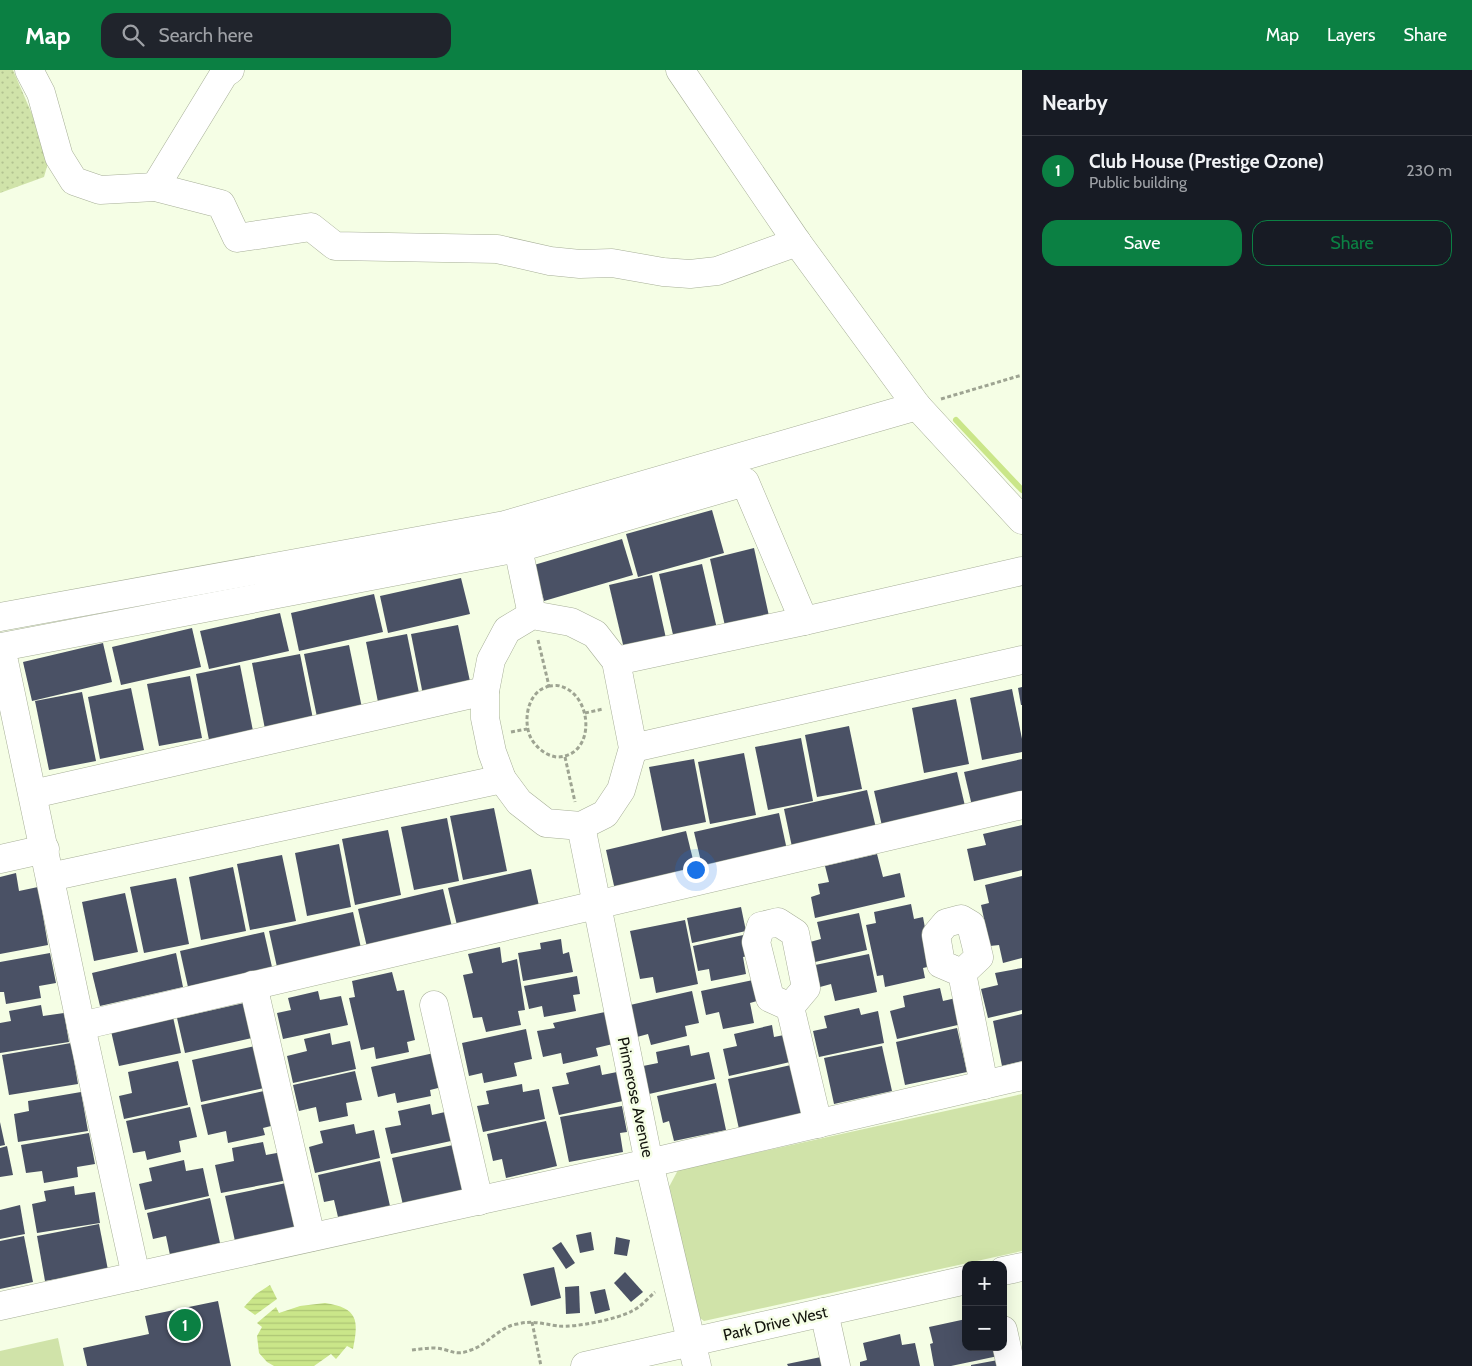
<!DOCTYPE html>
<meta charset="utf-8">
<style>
body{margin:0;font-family:Cabin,sans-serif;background:#20242c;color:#f1f3f6}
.controls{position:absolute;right:15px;bottom:15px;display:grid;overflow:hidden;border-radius:10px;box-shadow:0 5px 20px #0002}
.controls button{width:45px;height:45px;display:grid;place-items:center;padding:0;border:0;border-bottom:1px solid #363941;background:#171b24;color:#f1f3f6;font:25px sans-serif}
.you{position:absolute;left:695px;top:799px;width:18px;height:18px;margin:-12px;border:4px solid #fff;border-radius:50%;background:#1a73e8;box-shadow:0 0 0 8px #1a73e833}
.badge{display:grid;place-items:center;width:32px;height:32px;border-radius:50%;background:#0b8043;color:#fff;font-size:16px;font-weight:700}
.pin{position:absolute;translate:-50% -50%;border:2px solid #fff;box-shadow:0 1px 5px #0006}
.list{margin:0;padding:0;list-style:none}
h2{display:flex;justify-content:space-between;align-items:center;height:65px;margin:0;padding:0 20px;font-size:21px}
h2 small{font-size:16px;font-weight:400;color:#9ea1a6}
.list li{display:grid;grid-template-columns:32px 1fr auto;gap:15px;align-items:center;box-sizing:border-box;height:70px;padding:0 20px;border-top:1px solid #363941}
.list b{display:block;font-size:19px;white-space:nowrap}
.list p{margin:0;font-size:16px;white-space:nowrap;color:#9ea1a6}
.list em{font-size:16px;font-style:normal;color:#9ea1a6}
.actions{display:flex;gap:10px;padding:15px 20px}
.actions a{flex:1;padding:11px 0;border:1px solid #0b8043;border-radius:15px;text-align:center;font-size:18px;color:#0b8043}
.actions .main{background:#0b8043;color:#fff}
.icon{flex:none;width:28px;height:28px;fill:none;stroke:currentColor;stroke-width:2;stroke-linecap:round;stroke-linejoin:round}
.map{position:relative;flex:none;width:1022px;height:1296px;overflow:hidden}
header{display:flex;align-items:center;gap:30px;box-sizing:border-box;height:70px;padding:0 25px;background:#0b8043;color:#fff}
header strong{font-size:24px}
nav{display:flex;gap:28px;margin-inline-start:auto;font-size:18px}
.search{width:350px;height:45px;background:#20242c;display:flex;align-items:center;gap:12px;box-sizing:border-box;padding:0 18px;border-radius:15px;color:#9ea1a6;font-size:19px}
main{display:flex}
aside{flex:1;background:#171b24}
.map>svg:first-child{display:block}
.grass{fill:url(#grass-dots)}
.garden{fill:#d0e3a9}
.water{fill:url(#water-rules)}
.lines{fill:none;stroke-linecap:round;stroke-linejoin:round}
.stream{stroke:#cae689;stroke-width:6}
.building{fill:#4a5165}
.minor-casing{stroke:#a7af98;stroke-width:29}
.path{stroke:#9ea492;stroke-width:3;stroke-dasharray:4 2.5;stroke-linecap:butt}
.minor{stroke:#fff;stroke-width:28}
.labels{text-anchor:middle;stroke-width:5;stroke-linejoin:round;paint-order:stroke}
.street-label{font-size:16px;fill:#14160e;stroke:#f5fee5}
</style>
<header>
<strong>Map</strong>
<div class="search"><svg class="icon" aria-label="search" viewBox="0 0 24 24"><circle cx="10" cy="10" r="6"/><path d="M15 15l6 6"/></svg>Search here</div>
<nav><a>Map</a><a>Layers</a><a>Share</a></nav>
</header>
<main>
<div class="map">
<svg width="1022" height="1296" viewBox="0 0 1022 1296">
<defs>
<pattern id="grass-dots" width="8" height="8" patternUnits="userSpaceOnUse" patternTransform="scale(1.25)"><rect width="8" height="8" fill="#d0e3a9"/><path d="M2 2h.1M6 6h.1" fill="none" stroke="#b2c290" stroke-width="1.8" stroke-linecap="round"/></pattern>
<pattern id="water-rules" width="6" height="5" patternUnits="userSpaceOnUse" patternTransform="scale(1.25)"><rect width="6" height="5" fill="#cae689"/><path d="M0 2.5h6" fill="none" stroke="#adc575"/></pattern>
</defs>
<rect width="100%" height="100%" fill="#f5fee5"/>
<path class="grass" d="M0,0H13L50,86L44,107L0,123Z"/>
<g class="garden">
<path d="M1022,1024V1181L704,1251L697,1246L669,1117L678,1100Z"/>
<path d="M58,1268L64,1296H0V1281Z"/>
</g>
<g class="water">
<path d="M270,1215L277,1229L255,1245L244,1237L256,1224Z"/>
<path d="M325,1233C358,1238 359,1250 353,1279L347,1276L336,1289L331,1284L314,1296H274L267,1292L259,1283L257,1266L262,1257L257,1253L276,1237L279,1243L300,1236Z"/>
</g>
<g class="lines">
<path class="stream" d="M956,350L1022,420"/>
</g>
<g class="building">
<path d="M712,440L724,483L638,507L626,464Z"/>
<path d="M622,469L633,505L544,531L534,495Z"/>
<path d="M754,478L769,546L725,556L710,489Z"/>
<path d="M702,494L717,559L674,569L659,504Z"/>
<path d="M652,505L667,573L625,583L609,515Z"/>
<path d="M461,508L470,544L388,563L380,526Z"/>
<path d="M374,524L383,562L299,581L291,543Z"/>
<path d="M280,543L289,581L209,599L200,561Z"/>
<path d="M458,555L471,616L423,625L411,564Z"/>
<path d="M192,558L201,597L121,615L112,577Z"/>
<path d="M407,564L420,628L379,637L366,572Z"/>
<path d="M103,573L112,612L32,631L23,592Z"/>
<path d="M349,575L362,638L317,647L304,584Z"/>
<path d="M300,584L313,649L265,659L252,593Z"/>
<path d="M240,595L253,661L209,670L196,604Z"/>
<path d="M190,606L202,668L159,676L147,614Z"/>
<path d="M1022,617V635H1021L1018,618Z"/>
<path d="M131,618L144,680L100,689L88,627Z"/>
<path d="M1012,619L1022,669V682L982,690L970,628Z"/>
<path d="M82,622L96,691L49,700L35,631Z"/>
<path d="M956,629L969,694L924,703L912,638Z"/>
<path d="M849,656L862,719L817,727L805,665Z"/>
<path d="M801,668L813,731L768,740L755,677Z"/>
<path d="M744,683L756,745L710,754L698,692Z"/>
<path d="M694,689L706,752L662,761L649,697Z"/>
<path d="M1022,689V725L972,736L964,702Z"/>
<path d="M957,702L965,736L882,756L874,721Z"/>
<path d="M867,720L876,758L792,777L784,739Z"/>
<path d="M494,738L507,801L463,810L450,746Z"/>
<path d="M779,743L787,780L703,800L694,762Z"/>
<path d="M447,748L459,811L414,820L401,757Z"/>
<path d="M1022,755V800L974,811L967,779L986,775L983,764Z"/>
<path d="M388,760L401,825L355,835L342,769Z"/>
<path d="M686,761L696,802L615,820L606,780Z"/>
<path d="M339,774L351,837L307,846L295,783Z"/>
<path d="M877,784L883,807L900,803L905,827L815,848L811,827L820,824L818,814L829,812L825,796Z"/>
<path d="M282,785L296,851L250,860L237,794Z"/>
<path d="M233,797L246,861L201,870L189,807Z"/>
<path d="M531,799L539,836L457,855L448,818Z"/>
<path d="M16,803L19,821L38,817L48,875L0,884V807Z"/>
<path d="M1022,806V888L1003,893L999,875L990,876L981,835L989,833L985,815Z"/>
<path d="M176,808L189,874L144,883L130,817Z"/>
<path d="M443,819L452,857L367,877L358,839Z"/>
<path d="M125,823L138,882L94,891L82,832Z"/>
<path d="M911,834L914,849L923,847L932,896L923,898L925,908L885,917L883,905L877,906L866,855L876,853L874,842Z"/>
<path d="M741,837L746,861L692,873L687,848Z"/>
<path d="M353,842L361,878L277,897L269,861Z"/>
<path d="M859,843L867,880L815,892L810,872L821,869L817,852Z"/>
<path d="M685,850L698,914L656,923L653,907L640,909L630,861Z"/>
<path d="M264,862L272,897L188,917L180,881Z"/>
<path d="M748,864L753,885L743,887L746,904L711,911L709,899L698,901L693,876Z"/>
<path d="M561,869L563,884L569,882L573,902L523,911L518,883L541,879L540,873Z"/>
<path d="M500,877L502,893L517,889L525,940L518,941L521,955L486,962L482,947L473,948L463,905L473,903L468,884Z"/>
<path d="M50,883L56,913L39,916L41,928L6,934L4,922H0V892Z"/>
<path d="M176,883L183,917L100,936L92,903Z"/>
<path d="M869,884L877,922L835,931L831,914L820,917L815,895Z"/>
<path d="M1022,898V940L988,948L981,919L998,915L995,903Z"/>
<path d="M392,902L397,921L404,920L415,970L407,972L409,982L376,989L374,977L361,980L349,928L355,927L352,911Z"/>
<path d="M577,906L580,924L573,925L576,941L544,947L542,936L529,939L524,916Z"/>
<path d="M753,910L757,931L750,933L754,953L723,959L719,942L706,945L701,921Z"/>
<path d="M940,918L943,931L956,928L962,954L897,969L890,941L905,937L903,926Z"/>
<path d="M318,921L320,930L341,926L348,955L283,969L277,943L291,940L288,928Z"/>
<path d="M692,921L699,953L685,956L687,966L651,975L648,964L637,967L630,935Z"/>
<path d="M244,933L252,968L185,983L177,948Z"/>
<path d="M41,935L43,946L64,943L69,972L0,983V953L11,951L9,941Z"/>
<path d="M859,938L861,945L878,941L884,973L819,987L813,961L827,958L824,946Z"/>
<path d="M605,942L613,974L596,978L598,986L563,994L561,983L543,987L537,961L555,958L553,953Z"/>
<path d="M1022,944V991L1002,996L993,951Z"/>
<path d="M173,947L181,983L119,996L111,961Z"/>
<path d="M772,955L774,967L784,965L790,992L729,1006L723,979L737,976L734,964Z"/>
<path d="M957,958L967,1002L905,1015L896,972Z"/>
<path d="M526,959L532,989L514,993L517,1006L484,1013L482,1003L469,1006L462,973Z"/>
<path d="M330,963L332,975L350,971L356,999L293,1013L287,986L307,981L304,969Z"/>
<path d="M71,973L78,1014L9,1025L2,985Z"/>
<path d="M689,975L691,986L709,982L715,1009L649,1024L643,996L658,993L656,982Z"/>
<path d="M255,976L264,1018L201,1032L192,990Z"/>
<path d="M882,976L892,1021L834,1034L824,988Z"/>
<path d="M434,983L442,1017L430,1020L431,1026L397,1033L395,1023L378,1027L371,997Z"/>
<path d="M178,991L188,1035L124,1049L119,1026L132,1023L128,1002Z"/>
<path d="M600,995L602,1005L617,1002L623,1031L559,1045L552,1017L569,1014L566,1003Z"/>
<path d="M791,995L803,1045L739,1059L728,1009Z"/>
<path d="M355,1001L362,1030L346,1033L348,1046L319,1052L316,1037L299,1041L293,1015Z"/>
<path d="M716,1013L726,1060L674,1071L669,1051L663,1053L657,1026Z"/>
<path d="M522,1014L523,1022L539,1019L545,1049L483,1062L477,1036L489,1034L486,1021Z"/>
<path d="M268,1020L275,1055L263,1058L265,1065L228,1073L226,1061L208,1065L201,1035Z"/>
<path d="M81,1022L88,1061L18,1072L14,1044L29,1041L28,1031Z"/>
<path d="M430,1034L432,1045L445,1042L451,1071L391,1084L385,1058L401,1055L398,1041Z"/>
<path d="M622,1036L627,1062L620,1063L623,1082L569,1092L560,1047Z"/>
<path d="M190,1037L197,1067L179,1071L181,1082L147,1090L145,1081L133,1083L126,1051Z"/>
<path d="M546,1051L557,1096L506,1108L502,1089L493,1091L487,1064Z"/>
<path d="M0,1052L5,1075L0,1076Z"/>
<path d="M354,1054L356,1064L374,1060L380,1088L315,1103L309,1077L323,1073L320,1061Z"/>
<path d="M89,1063L95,1094L77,1097L78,1107L44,1113L42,1101L26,1103L21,1075Z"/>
<path d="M263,1072L266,1085L282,1082L288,1110L221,1123L215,1095L234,1091L232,1078Z"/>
<path d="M453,1075L464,1122L403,1135L392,1088Z"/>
<path d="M7,1076L13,1105L0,1107V1078Z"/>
<path d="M184,1090L186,1101L203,1098L209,1126L145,1140L139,1114L152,1111L149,1098Z"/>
<path d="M380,1091L390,1136L338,1147L334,1130L324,1132L318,1105Z"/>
<path d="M286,1113L295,1157L235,1171L225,1126Z"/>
<path d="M74,1116L75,1125L95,1122L100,1153L37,1163L32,1134L46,1131L44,1121Z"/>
<path d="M210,1128L220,1173L170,1185L166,1166L153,1169L147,1143Z"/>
<path d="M20,1135L25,1164L0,1169V1140Z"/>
<path d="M99,1154L108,1200L45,1211L37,1166Z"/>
<path d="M591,1162L594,1180L580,1183L576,1165Z"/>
<path d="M24,1166L33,1212L0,1219V1171Z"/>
<path d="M616,1167L630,1170L627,1186L614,1184Z"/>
<path d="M561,1172L575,1193L566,1199L552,1178Z"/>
<path d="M554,1197L561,1228L531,1236L523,1204Z"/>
<path d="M625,1202L643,1222L631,1232L614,1213Z"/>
<path d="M579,1216L580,1243L566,1244L565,1217Z"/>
<path d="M605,1219L610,1240L595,1244L590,1222Z"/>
<path d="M218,1231L231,1296H87L83,1278L149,1264L145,1246Z"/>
<path d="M966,1249V1277H996L998,1286L951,1296H934L930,1274L933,1273L929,1257Z"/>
<path d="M900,1264L902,1275L915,1273L920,1296H860V1292L867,1290L863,1273Z"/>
<path d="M821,1287L823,1296H788L787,1294Z"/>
<path d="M998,1290L999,1296H971V1295Z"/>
</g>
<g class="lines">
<g class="minor-casing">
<g id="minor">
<path d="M29,0L41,23L59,87L74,111L100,120L155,117L221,134L237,168L311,157L335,176L497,179L550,191L580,194L612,193L663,202L690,204L717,201L797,172"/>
<path d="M680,0L797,172L917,336L1022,450"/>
<path d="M155,117L224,4L230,0"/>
<path d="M518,478L745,412L804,551"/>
<path d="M532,545L571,552L595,564L616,591L633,678L621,720L605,744L581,756L546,753L519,732L502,709L492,682L485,648V621L491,590L507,560Z"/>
<path d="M0,547L505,455L917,336"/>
<path d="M616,591L804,551L1022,501"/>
<path d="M633,678L1022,590"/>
<path d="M33,724L485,621"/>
<path d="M581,756L649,1093L697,1296"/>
<path d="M0,789L45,779"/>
<path d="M50,807L502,709"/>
<path d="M962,903L979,887L971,855L961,849L946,853L936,865L941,894L962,903L984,1015"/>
<path d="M253,915L311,1167"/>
<path d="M434,935L479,1131"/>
<path d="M790,937L806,918L795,863L778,852L761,856L756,872L770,928L790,937L818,1054"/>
<path d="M81,956L1022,735"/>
<path d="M1003,1201L1022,1197"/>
<path d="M136,1206L81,956L1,577L518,478L532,545"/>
<path d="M0,1236L649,1093L1022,1006"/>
<path d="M824,1242L836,1296"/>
<path d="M1003,1260L1011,1296"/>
<path d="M585,1296L966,1210"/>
</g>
</g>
<g class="path">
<path d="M941,329L1022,305"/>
<path d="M538,570L549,616"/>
<path d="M549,616C552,616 557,615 560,616C594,625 596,687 557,687C547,686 538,679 532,670C524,657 525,632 539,621C541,619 546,617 549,616Z"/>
<path d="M585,643L603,639"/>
<path d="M511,662L527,659"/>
<path d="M565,687L575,732"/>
<path d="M532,1252L541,1296"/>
<path d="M412,1280C419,1279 427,1278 435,1278C451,1279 454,1287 471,1280C487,1275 499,1257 517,1254C533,1250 543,1254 558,1256C574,1258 618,1249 632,1241C641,1237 648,1228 655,1222"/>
</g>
<use href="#minor" class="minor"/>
</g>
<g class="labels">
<g class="street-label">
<text transform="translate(636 1027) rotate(78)" y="6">Primerose Avenue</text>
<text transform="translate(775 1253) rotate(-13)" y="6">Park Drive West</text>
</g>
</g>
</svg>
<div class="controls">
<button>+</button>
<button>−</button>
</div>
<div class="you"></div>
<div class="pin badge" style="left:185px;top:1255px">1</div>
</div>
<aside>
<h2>Nearby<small></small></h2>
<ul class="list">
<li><span class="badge">1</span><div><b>Club House (Prestige Ozone)</b><p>Public building</p></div><em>230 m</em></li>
</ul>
<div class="actions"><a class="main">Save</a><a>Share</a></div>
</aside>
</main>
